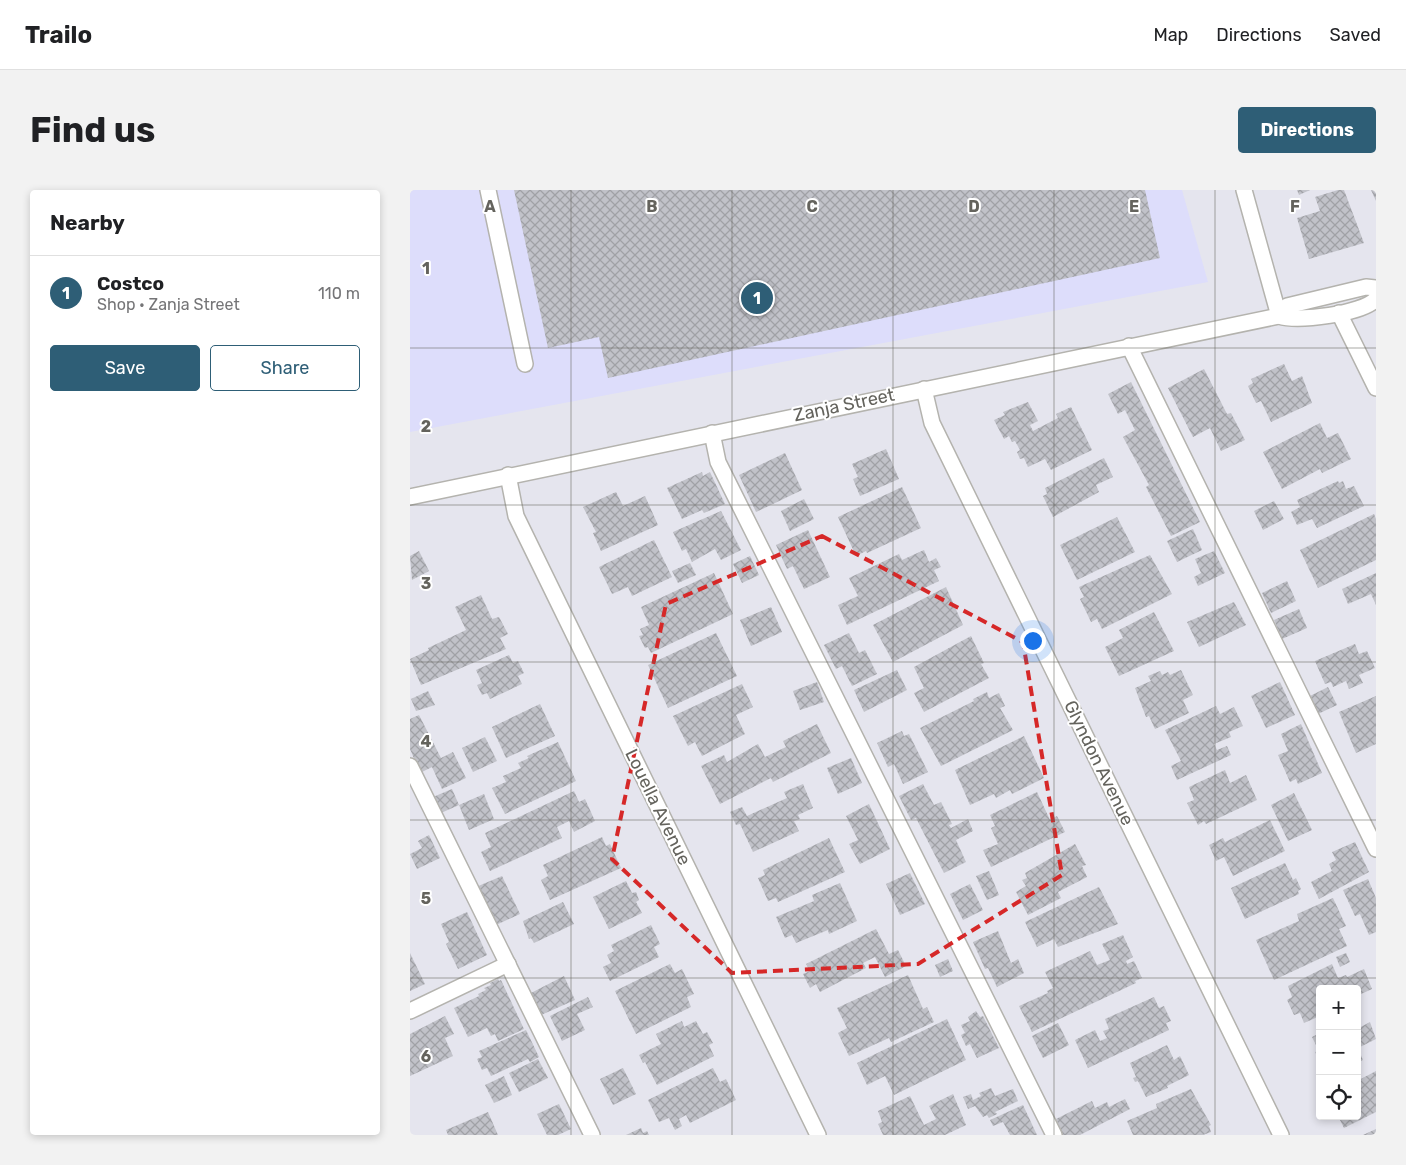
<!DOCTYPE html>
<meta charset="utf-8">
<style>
body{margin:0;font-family:Rubik,sans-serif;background:#f2f2f2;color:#202124}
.controls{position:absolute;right:15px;bottom:15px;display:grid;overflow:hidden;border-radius:5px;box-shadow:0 2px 8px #0003}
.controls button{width:45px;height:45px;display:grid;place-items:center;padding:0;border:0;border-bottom:1px solid #e0e0e0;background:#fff;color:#202124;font:25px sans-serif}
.you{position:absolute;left:622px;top:450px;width:18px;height:18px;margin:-12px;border:4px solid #fff;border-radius:50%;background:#1a73e8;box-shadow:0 0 0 8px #1a73e833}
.badge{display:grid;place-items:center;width:32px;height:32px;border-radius:50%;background:#2e5e76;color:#fff;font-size:16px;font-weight:700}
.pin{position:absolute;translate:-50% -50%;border:2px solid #fff;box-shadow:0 1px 5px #0006}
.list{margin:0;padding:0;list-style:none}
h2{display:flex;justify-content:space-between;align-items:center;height:65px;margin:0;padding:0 20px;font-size:21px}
h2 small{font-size:16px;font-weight:400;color:#757577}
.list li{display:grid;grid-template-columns:32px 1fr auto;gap:15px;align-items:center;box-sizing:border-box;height:75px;padding:0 20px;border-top:1px solid #e0e0e0}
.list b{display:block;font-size:19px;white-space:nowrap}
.list p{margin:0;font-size:16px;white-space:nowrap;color:#757577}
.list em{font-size:16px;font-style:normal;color:#757577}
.actions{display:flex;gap:10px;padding:15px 20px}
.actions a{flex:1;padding:11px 0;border:1px solid #2e5e76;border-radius:5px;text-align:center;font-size:18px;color:#2e5e76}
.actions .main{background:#2e5e76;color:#fff}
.icon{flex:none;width:28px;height:28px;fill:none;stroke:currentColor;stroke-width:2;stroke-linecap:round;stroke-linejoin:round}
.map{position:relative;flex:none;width:966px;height:945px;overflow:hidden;border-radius:5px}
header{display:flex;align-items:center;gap:30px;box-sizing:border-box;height:70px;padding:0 25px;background:#fff;border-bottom:1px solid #e0e0e0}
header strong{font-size:24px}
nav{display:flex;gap:28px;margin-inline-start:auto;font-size:18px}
.intro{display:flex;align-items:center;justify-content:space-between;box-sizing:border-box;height:120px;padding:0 30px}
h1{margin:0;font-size:35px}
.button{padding:12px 22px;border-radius:5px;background:#2e5e76;color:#fff;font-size:18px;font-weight:700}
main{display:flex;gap:30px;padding:0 30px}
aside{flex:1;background:#fff;border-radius:5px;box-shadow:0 2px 8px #0003}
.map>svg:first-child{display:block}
.commercial{fill:#ddddfb}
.building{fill:url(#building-cross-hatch)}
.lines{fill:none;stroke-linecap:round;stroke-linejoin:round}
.minor-casing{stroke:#b4b3ae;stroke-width:18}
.minor{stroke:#fff;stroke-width:15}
.marked{fill:none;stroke:#d62828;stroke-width:4;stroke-dasharray:10 6;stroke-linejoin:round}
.grid{fill:none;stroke:#64635d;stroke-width:1;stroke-opacity:0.55}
.labels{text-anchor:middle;stroke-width:4;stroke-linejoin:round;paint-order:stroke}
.street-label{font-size:18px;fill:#64635d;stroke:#fff}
.grid-label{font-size:16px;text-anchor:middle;font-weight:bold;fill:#64635d;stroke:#fff;stroke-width:4;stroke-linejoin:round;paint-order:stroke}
</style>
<header>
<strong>Trailo</strong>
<nav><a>Map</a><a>Directions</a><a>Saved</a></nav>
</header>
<div class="intro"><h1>Find us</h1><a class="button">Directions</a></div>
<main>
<aside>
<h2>Nearby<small></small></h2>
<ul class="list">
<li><span class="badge">1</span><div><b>Costco</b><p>Shop · Zanja Street</p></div><em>110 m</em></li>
</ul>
<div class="actions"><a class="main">Save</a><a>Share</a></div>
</aside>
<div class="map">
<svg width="966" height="945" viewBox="0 0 966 945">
<defs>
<pattern id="building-cross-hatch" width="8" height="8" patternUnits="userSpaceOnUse" patternTransform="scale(1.25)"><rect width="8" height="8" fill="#c1c2c9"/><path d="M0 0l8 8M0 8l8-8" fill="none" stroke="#a0a1a6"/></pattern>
</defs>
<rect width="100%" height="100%" fill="#e5e5ee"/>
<path class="commercial" d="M0,0H772L798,92L0,242Z"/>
<g class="building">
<path d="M104,0H735L750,68L198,188L189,147L138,158Z"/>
<path d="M887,0H900L889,5Z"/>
<path d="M928,0H934L954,53L899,69L887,28L910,21L905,7Z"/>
<path d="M961,0H966V11Z"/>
<path d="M874,174L882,191L892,186L902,213L861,232L851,211L846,213L838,196L843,193L841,189Z"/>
<path d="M794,179L817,224L821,223L835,250L811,261L800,238L783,247L758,198Z"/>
<path d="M721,192L790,332L761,346L736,297L739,295L713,247L725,240L715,220L708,224L698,204Z"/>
<path d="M618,212L628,231L620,235L623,241L648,228L646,224L661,217L682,260L641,280L635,269L618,277L614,268L610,269L607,262L610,260L605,251L602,252L599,246L594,249L584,230L595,225L593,222Z"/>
<path d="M910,233L917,248L928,243L941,269L912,283L910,279L872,299L853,262Z"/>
<path d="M476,259L489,289L450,306L443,289L448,287L442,274Z"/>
<path d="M375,263L392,300L346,322L329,285Z"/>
<path d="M694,268L703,287L686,295L689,302L643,327L633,306L637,304L635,298Z"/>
<path d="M292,282L293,286L300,282L315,314L294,323L292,320L272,329L257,298Z"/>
<path d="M928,291L929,293L933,291L936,299L944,296L954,316L907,338L902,329L887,335L881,322L890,317L887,310Z"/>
<path d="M492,297L511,338L457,363L456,361L446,366L428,327Z"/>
<path d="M206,302L213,316L235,306L248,335L191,361L183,343L186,342L173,317Z"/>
<path d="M394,309L404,329L380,341L371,321Z"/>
<path d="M864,311L874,329L853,340L844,321Z"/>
<path d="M311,321L331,360L311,370L305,359L282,372L276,359L272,361L263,342Z"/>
<path d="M964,324L966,329V370L908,398L890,360Z"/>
<path d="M707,327L725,362L667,390L650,355Z"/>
<path d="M783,339L792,360L767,372L757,351Z"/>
<path d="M398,340L420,387L394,399L383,376L377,379L366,355Z"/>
<path d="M244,350L262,387L222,406L218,397L202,404L189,377Z"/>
<path d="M514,360L519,372L526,368L531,377L524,380L529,391L437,435L428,415L448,406L439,388L489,364L492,370Z"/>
<path d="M9,361L19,381L2,390L0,366Z"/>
<path d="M804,361L815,383L788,396L784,387L791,383L785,369Z"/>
<path d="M740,365L762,404L692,439L687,429L681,432L670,409L674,407L669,397Z"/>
<path d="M340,366L349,385L332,393L323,374Z"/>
<path d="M280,373L286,385L268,393L262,381Z"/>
<path d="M304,383L323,424L241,463L238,457L235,458L229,446L233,445L230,439L239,435L231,417Z"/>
<path d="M966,383V415L961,404L938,414L932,399Z"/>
<path d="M877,391L886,411L861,423L852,403Z"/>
<path d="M536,397L553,435L483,472L463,435Z"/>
<path d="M71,405L82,429L89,427L98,444L90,448L96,459L11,495L0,469L19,460L18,458L56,440L45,417Z"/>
<path d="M824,412L836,435L789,457L777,432Z"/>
<path d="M361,417L372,442L341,456L330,430Z"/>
<path d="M889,419L897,438L872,449L864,430Z"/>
<path d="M744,422L764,461L709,486L695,457L713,448L709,440Z"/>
<path d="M306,443L327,486L258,518L238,475Z"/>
<path d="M439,443L449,463L455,460L467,484L442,496L432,476L426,479L414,455Z"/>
<path d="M561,446L574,473L571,474L579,488L514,522L504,503L514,498L504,477Z"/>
<path d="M945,454L949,464L957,461L965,478L949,485L953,493L939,499L936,491L923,497L921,492L915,494L905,471Z"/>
<path d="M99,465L103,473L108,471L114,483L108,486L112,494L80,509L77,503L72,505L67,495L72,493L66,480Z"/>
<path d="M487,480L497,500L454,522L444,500Z"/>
<path d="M771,480L783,505L773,510L779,523L745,539L739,526L736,527L725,498L741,491L738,486L750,481L752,485L758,482L760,485Z"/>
<path d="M407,492L414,512L390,520L383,501Z"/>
<path d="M870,492L885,525L856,538L841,506Z"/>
<path d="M332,494L343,517L326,525L335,544L292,566L285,552L278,556L263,526Z"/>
<path d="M918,497L927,515L908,524L900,506Z"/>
<path d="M18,501L25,515L6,521L1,509Z"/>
<path d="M577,502L579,508L589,503L595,516L590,518L603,540L531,576L510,538L564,511L563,509Z"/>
<path d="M966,506V554L946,563L929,522Z"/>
<path d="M130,514L145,546L96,568L82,537Z"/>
<path d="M806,516L810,524L824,517L833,536L819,542L821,547L804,554L807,560L817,556L821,565L767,590L761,576L771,571L755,540Z"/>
<path d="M9,525L31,568L43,562L56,588L32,599L22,577L10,583L0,559V529Z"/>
<path d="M407,534L421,563L363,592L361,588L310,614L291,576L314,565L317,572L348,554L355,567L376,557L373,551Z"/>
<path d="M891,534L912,583L888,594L886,589L880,592L868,565L878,561L871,544Z"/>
<path d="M492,541L494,546L499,544L518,582L493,594L484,574L478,577L467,553Z"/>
<path d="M614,546L634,588L602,604L600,600L586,608L584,604L560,615L545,580Z"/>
<path d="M75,547L87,571L63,582L52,558Z"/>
<path d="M148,552L166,591L95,624L82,598L96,592L93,586L111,578L108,573L119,568L117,566Z"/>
<path d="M441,568L452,593L428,604L417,578Z"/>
<path d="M815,580L820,593L836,585L847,610L796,634L794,631L788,635L777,613L784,610L779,597Z"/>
<path d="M393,594L403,618L388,625L390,629L384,631L389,641L343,662L330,634L326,635L320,622L332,617L337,626L377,608L374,602Z"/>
<path d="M513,594L524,615L531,612L542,634L539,635L541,638L558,629L563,641L546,650L556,672L534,683L506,628L501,630L489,606Z"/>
<path d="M42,599L49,615L74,604L84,629L59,640L49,615L31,623L23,607Z"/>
<path d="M164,601L169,612L175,609L185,631L164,642L159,631L147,637L152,648L80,681L71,662L81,657L75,643Z"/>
<path d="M627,602L640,630L647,626L655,642L581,677L573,660L588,654L581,638L585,636L580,625Z"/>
<path d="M884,603L902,640L878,651L861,615Z"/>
<path d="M459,614L480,659L450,674L439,654L448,650L436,626Z"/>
<path d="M860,630L875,661L823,686L814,667L806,671L799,655L813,648L815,652Z"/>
<path d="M19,645L30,668L7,679L0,664L12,658L8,651Z"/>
<path d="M192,647L196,656L200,654L211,678L140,710L131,690L138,686L133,675Z"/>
<path d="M419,648L435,682L368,712L366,708L358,711L348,688L355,685L353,680Z"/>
<path d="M945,652L959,682L909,709L901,692L922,681L919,674L926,670L922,662Z"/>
<path d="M665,654L676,675L672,676L677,687L648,702L651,708L618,725L606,702L616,696L612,690L617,688L615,683Z"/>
<path d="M875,673L883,690L886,688L891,699L888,701L889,704L835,729L821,698Z"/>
<path d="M579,681L589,705L577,710L566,686Z"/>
<path d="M500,683L515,714L490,725L476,694Z"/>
<path d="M92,686L110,724L84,736L66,697Z"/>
<path d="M958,689L966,708V742L959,745L950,724L945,726L933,700Z"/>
<path d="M216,691L222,703L226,702L229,710L226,712L232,723L199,739L183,707Z"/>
<path d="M430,693L447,731L419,744L418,740L386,753L382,745L375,748L366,727L404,711L402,705Z"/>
<path d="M560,694L573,720L553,730L540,704Z"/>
<path d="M689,697L708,734L648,757L644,749L627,757L615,732Z"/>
<path d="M923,708L936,736L929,739L937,756L864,790L846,750L889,731L887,724Z"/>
<path d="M153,712L164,734L124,753L121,748L119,749L113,731Z"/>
<path d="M57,722L77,765L48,779L36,754L39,752L31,734Z"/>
<path d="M241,735L250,754L244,757L249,767L200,791L193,777L201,773L197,765L204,761L201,755Z"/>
<path d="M466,739L479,764L488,760L496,776L475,787L465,767L453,773L456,778L410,802L406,794L400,798L393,784L400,781L396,774Z"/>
<path d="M588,741L601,773L608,769L614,783L587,797L578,778L575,779L563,752Z"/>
<path d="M713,745L723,767L716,771L717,774L724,771L732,788L725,791L726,793L622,842L609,816L638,803L637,801L643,798L635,782L680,761L687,775L700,770L692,754Z"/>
<path d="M0,763L15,794L0,801Z"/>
<path d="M936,763L940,772L930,777L926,767Z"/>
<path d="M538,769L543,781L530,787L525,775Z"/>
<path d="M260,774L265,783L272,779L284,804L277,807L281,817L226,844L205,801Z"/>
<path d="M922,774L928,788L936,785L937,787L954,779L962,799L947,806V799H910V826L894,833L890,823L884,825L877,810L882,807L878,796Z"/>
<path d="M498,785L513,819L517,817L524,832L481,852L479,848L439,866L428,843L437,838L427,818Z"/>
<path d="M154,786L165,810L131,825L121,803Z"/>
<path d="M88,789L89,791L91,790L114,839L88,851L85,844L81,846L77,838L58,847L44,818L69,806L68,804L76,800L74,798L81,795L80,793Z"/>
<path d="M178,807L183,817L167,824L175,840L152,851L140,826Z"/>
<path d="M744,807L749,818L754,816L761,831L756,833L759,840L678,878L665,850L685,840L690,851L697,848L693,841L699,839L695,829Z"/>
<path d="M566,821L570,827L573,826L589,858L567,868L560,854L556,856L551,845L555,843L551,835L560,831L558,827Z"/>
<path d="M35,826L44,844L35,848L43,866L0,886V844Z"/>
<path d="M537,829L556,870L484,905L475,886L457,895L447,873Z"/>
<path d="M272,831L274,837L286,831L293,844L297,842L303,853L299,855L304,866L247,895L235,872L233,873L229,865L251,854L246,844Z"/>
<path d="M960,832L966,849L948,858L953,870L947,873V839Z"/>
<path d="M648,833L659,855L633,868L622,846Z"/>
<path d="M116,840L129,867L120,872L118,869L81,886L77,878L72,880L67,869L72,867L69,861Z"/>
<path d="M910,843V871L905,862L909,861L902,847Z"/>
<path d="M757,855L764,870L770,866L779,885L757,896L758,898L736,907L728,891L725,892L723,888L726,887L720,873Z"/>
<path d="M128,869L138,888L109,902L99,883Z"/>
<path d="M213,878L226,904L203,915L190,889Z"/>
<path d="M303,878L310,892L316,889L326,910L280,933L276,925L269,929L272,936L265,940L259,928L249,932L238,910Z"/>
<path d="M966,881V922L934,938L928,926H947V891Z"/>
<path d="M94,886L102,905L84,913L75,895Z"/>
<path d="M581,898L585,906L603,899L608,911L585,922L587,924L579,928L577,925L573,927L565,916L558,919L553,907L561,904L563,910L571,906L569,903Z"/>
<path d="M781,899L801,935L799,936L801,942L793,945H723L717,931L747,918L746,914Z"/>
<path d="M543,904L556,935L535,945H473L468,934L472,932L468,921L500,906L514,935L526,929L519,916Z"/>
<path d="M715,909L720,919L670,945H653L646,929L682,911L685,918L697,912L699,917Z"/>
<path d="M149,914L161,939L148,945H137L127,924Z"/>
<path d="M613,915L627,945H600L593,932L583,936L580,930Z"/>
<path d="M78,922L88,945H38L36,940Z"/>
<path d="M231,938L233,943L237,941L239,945H216Z"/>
<path d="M966,939V945H953Z"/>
</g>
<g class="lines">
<g class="minor-casing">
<g id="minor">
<path d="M78,0L115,174"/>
<path d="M834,0L869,126"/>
<path d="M929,123L966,198"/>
<path d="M869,126L877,116L956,97L966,98"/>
<path d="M719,156L966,659"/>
<path d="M514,199L522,233L871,945"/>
<path d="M302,243L308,272L644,945"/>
<path d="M98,285L106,326L408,945"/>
<path d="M0,307L869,126C888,132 952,124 966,109"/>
<path d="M0,576L182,945"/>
<path d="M0,821L98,774"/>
</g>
</g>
<use href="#minor" class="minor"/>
</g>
<path class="marked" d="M412,346L613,452L652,685L508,774L322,783L202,669L256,414Z"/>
<path class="grid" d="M161,0V945M322,0V945M483,0V945M644,0V945M805,0V945M0,158H966M0,315H966M0,472H966M0,630H966M0,788H966"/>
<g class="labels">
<g class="street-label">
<text transform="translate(434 215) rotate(-12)" y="6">Zanja Street</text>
<text transform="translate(689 573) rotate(64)" y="6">Glyndon Avenue</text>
<text transform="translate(248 617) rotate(64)" y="6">Louella Avenue</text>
</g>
</g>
<g class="grid-label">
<text x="80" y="22">A</text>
<text x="242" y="22">B</text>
<text x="402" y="22">C</text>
<text x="564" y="22">D</text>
<text x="724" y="22">E</text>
<text x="885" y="22">F</text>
<text x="16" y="84">1</text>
<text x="16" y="242">2</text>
<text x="16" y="399">3</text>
<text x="16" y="557">4</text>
<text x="16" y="714">5</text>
<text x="16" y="872">6</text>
</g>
</svg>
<div class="controls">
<button>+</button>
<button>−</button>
<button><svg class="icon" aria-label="locate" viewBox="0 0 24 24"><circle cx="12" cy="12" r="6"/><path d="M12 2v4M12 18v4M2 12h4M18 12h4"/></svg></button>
</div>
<div class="you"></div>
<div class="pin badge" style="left:347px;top:108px">1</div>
</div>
</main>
